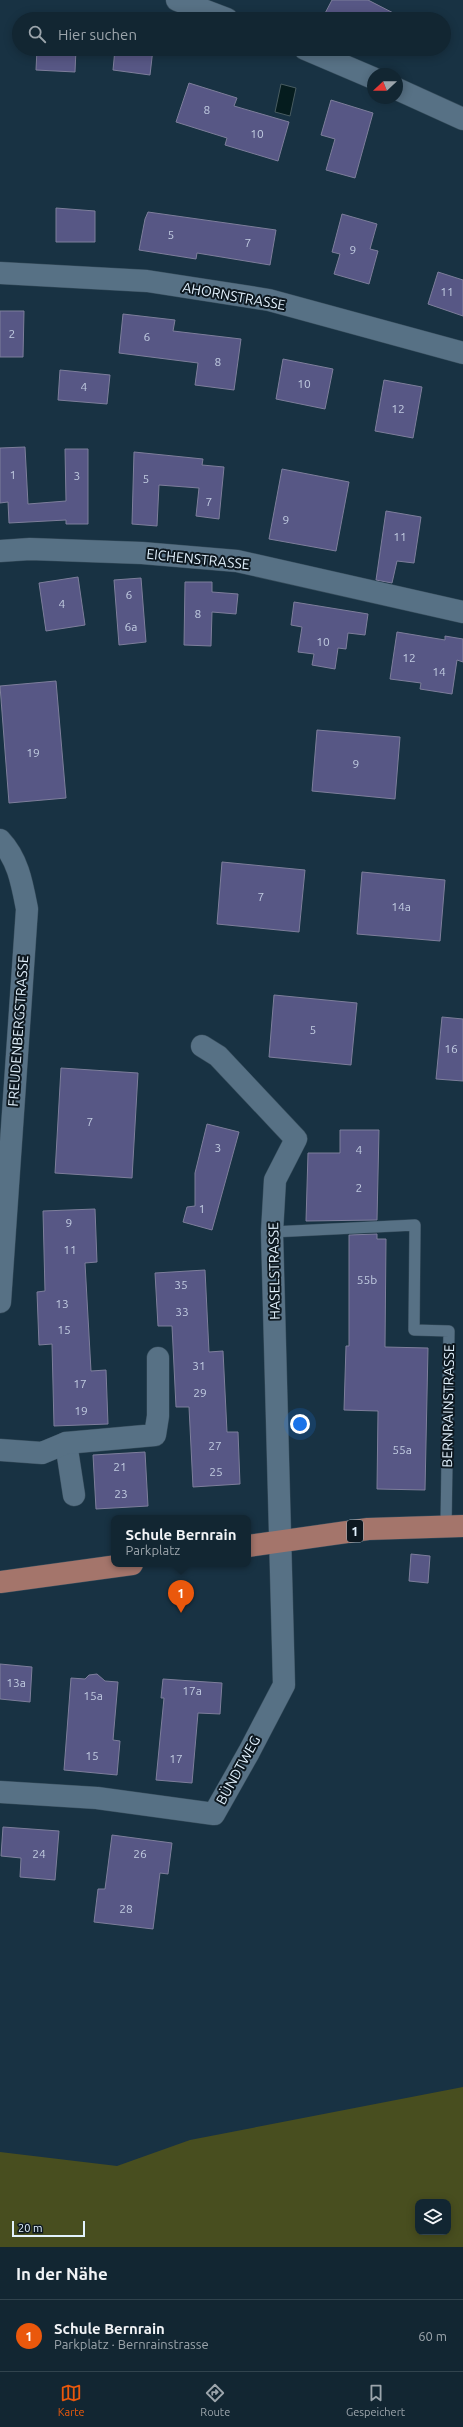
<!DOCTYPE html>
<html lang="de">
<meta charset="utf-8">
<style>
body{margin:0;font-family:Ubuntu,sans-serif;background:#1f323e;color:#f1f3f6}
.controls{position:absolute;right:12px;bottom:12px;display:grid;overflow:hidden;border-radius:8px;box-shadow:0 2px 10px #0003}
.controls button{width:36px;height:36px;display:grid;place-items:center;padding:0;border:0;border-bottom:1px solid #31434d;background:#122632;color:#f1f3f6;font:20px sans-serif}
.compass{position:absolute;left:367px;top:68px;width:36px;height:36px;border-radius:50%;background:#122632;box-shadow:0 2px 10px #0003;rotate:248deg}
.scale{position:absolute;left:12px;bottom:10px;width:73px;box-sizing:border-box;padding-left:4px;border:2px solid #e3f2fe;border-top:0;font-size:11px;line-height:14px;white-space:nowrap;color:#e3f2fe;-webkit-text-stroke:3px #0d1820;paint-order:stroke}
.you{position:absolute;left:300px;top:1424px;width:14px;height:14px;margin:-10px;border:3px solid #fff;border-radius:50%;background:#1a73e8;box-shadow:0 0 0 6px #1a73e833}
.badge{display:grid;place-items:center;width:26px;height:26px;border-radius:50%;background:#ea580c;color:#fff;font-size:13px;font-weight:700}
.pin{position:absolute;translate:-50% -33px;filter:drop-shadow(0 1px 2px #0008)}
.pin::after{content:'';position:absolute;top:21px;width:14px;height:12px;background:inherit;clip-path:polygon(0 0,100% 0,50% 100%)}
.popup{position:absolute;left:111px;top:1515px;width:140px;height:52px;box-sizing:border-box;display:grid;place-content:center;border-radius:8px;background:#122632;filter:drop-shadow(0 1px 3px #0005);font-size:13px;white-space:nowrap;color:#9ca5ac}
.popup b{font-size:15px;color:#f1f3f6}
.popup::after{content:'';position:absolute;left:50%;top:100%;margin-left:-8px;border:8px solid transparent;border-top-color:#122632}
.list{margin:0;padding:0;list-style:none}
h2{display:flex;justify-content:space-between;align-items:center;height:52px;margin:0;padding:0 16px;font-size:17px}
h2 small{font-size:13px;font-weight:400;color:#9ca5ac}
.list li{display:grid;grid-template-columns:26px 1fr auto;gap:12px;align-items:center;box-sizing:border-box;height:72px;padding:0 16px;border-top:1px solid #31434d}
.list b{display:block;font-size:15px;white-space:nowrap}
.list p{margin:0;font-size:13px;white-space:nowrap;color:#9ca5ac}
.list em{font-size:13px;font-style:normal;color:#9ca5ac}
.icon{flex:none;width:22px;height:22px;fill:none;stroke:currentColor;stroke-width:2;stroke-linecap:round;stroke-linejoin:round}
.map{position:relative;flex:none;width:463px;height:2247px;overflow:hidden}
.search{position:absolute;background:#122632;box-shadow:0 2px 10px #0003;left:12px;right:12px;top:12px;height:44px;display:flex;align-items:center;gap:10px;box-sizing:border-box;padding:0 14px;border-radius:22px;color:#9ca5ac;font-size:15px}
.sheet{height:124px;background:#122632}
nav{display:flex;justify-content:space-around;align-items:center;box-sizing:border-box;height:56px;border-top:1px solid #31434d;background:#122632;font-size:11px;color:#9ca5ac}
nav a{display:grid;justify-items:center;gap:2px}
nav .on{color:#ea580c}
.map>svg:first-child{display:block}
.green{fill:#484e1f;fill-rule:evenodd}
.water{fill:#051c1e;stroke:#485c61}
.building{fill:#575785;stroke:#7d7e9b}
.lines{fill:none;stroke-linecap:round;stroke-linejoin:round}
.lane-casing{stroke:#374d5c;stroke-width:12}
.street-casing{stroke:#374d5c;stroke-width:23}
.primary-casing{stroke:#374d5c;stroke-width:23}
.lane{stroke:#577185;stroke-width:11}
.street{stroke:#577185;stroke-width:22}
.primary{stroke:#a4756b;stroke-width:22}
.labels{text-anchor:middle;stroke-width:4;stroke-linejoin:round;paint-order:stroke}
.number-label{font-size:12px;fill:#c0cbe0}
.shield{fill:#0d1820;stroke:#a3b1bb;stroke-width:1}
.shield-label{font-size:13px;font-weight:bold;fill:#e3f2fe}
.street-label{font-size:14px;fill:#e3f2fe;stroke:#0d1820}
</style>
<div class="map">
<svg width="463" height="2247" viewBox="0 0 463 2247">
<rect width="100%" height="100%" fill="#183243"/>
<path class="green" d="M463,2087V2247H0V2152L117,2166L190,2140ZM418,2202H448V2232H418Z"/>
<path class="water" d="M281,84L296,88L290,116L275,112Z"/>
<g class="building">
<path d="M332,0H368L405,19H322Z"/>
<path d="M39,14L78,16V19H38Z"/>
<path d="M37,49H76L75,72L36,70Z"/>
<path d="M115,49H153L150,75L113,70Z"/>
<path d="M189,83L237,98L234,106L289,122L278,161L225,145L227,138L176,122Z"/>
<path d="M331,100L373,113L355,178L326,170L335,139L321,135Z"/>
<path d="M56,208L95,211V242H56Z"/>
<path d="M148,212L276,230L270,265L197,253L196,259L139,250L145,219Z"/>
<path d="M342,214L377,224L370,249L378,251L369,284L334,274L340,254L332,252Z"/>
<path d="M438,272L463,280V316L428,304Z"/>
<path d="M0,311H24L23,357H0Z"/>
<path d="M123,314L175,320L173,331L241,339L234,390L195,385L198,363L119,353Z"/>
<path d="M283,359L333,369L325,409L276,399Z"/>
<path d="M60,370L110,375L107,404L58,400Z"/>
<path d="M384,380L422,387L413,438L375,431Z"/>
<path d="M25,447L28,504L66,501L65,449H88V524H66V520L9,523L8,502L0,503V448Z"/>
<path d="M134,452L203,459L202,465L224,467L219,519L196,516L199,488L159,485L157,526L132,524Z"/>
<path d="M282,469L349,482L336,551L269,539Z"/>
<path d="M386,511L421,517L414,563L397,561L392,583L376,580Z"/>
<path d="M78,577L85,625L46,631L39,583Z"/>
<path d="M141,578L146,642L119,645L114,580Z"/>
<path d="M185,582H212V592L238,594L236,614L212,612L211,646L184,645Z"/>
<path d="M294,602L368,614L365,635L348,633L346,649L338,648L335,669L312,665L314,654L298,652L302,627L291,625Z"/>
<path d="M397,632L445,640V636L463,639V662L457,660L452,694L420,689L421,683L390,679Z"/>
<path d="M56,681L66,798L9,803L0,686Z"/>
<path d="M317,730L400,737L395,799L312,791Z"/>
<path d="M222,862L305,870L299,932L217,924Z"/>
<path d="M362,872L445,880L440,941L357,934Z"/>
<path d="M274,995L357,1003L351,1065L269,1057Z"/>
<path d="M442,1017L463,1019V1081L436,1079Z"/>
<path d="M61,1068L138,1073L132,1178L55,1173Z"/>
<path d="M207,1124L239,1132L212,1230L183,1222L187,1207L195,1206V1173Z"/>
<path d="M340,1130H379L377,1220L306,1221L308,1153H340Z"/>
<path d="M95,1209L97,1262L85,1263L91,1371L106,1370L108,1424L54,1426L52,1344L39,1345L37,1292L45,1291L43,1211Z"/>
<path d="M377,1234V1239H386L385,1347L428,1348L425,1490L377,1489L378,1411L344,1410L346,1346H349V1235Z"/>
<path d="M205,1270L209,1352L223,1351L227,1432H238L240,1484L193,1487L189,1407H176L172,1326H158L155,1273Z"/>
<path d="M145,1452L148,1506L96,1509L93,1455Z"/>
<path d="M411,1554L430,1556L428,1583L409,1581Z"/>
<path d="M0,1664L32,1667L30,1702L0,1699Z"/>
<path d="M97,1674L105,1681L118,1682L113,1740L120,1741L117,1775L64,1770L71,1678L85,1679L89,1675Z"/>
<path d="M163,1679L222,1683L220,1714L198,1713L192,1783L156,1780L164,1698H161Z"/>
<path d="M3,1827L59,1831L55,1880L20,1877L21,1858L1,1856Z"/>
<path d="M112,1835L172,1843L168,1874L160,1873L153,1929L94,1922L98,1889H105Z"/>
</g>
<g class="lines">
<g class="lane-casing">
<path id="lane" d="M272,1232L415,1225L414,1330L449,1331L446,1527"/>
</g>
<g class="street-casing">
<g id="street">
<path d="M177,0L227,19"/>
<path d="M305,49L373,78"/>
<path d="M397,89L463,119"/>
<path d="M0,273L147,281L269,300L463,353"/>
<path d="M0,551L30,549L142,553L237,561L463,612"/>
<path d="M0,840C18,859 22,883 27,909L0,1302"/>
<path d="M66,1443L74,1495"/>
<path d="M0,1450L42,1453L66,1443L155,1435L158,1416V1358"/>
<path d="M0,1792L97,1798L214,1814L249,1752L284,1685L272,1232L275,1180L296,1139L218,1056L202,1046"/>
</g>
</g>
<g class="primary-casing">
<g id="primary">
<path d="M248,1546L368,1529L463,1526"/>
<path d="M0,1582L132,1564"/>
</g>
</g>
<use href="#lane" class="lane"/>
<use href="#street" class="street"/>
<use href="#primary" class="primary"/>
</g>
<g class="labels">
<g class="number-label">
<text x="207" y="114">8</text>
<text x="257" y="138">10</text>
<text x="171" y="239">5</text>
<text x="248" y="247">7</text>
<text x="353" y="254">9</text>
<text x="447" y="296">11</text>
<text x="12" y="338">2</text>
<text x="147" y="341">6</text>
<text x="218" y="366">8</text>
<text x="304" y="388">10</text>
<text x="84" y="391">4</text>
<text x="398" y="413">12</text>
<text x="13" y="479">1</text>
<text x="77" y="480">3</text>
<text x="146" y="483">5</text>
<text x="209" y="506">7</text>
<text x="286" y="524">9</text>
<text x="400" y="541">11</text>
<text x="129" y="599">6</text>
<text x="62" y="608">4</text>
<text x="198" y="618">8</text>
<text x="131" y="631">6a</text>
<text x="323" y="646">10</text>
<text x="409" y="662">12</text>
<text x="439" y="676">14</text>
<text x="33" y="757">19</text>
<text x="356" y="768">9</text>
<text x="261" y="901">7</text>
<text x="401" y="911">14a</text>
<text x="313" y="1034">5</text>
<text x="451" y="1053">16</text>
<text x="90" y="1126">7</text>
<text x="218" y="1152">3</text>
<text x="359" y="1154">4</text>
<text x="359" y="1192">2</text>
<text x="202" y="1213">1</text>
<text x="69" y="1227">9</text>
<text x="70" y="1254">11</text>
<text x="367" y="1284">55b</text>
<text x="181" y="1289">35</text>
<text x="62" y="1308">13</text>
<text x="182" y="1316">33</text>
<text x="64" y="1334">15</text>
<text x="199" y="1370">31</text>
<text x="80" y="1388">17</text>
<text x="200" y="1397">29</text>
<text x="81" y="1415">19</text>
<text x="215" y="1450">27</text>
<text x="402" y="1454">55a</text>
<text x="120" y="1471">21</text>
<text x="216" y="1476">25</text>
<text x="121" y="1498">23</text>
<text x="16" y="1687">13a</text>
<text x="192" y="1695">17a</text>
<text x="93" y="1700">15a</text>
<text x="92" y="1760">15</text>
<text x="176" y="1763">17</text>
<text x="39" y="1858">24</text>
<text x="140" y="1858">26</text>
<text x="126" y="1913">28</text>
</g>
<rect class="shield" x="347" y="1520" width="16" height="22" rx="3"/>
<g class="shield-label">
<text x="355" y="1536">1</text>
</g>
<g class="street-label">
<text transform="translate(234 296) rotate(10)" y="5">AHORNSTRASSE</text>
<text transform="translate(198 559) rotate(6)" y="5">EICHENSTRASSE</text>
<text transform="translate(18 1031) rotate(-86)" y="5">FREUDENBERGSTRASSE</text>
<text transform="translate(274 1271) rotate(-91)" y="5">HASELSTRASSE</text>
<text transform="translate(448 1406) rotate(-89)" y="5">BERNRAINSTRASSE</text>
<text transform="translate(238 1770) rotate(-61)" y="5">BÜNDTWEG</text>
</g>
</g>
</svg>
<div class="controls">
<button><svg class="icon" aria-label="layers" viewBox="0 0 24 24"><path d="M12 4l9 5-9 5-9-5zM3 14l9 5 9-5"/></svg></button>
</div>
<svg class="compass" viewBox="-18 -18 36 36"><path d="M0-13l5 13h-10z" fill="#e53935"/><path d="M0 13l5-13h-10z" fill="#9ca5ac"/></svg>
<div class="scale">20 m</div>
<div class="you"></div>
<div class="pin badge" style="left:181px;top:1613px">1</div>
<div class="popup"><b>Schule Bernrain</b>Parkplatz</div>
<div class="search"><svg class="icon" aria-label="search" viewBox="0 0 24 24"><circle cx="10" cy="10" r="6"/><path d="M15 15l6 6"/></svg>Hier suchen</div>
</div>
<section class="sheet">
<h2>In der Nähe<small></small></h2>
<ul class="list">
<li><span class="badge">1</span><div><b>Schule Bernrain</b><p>Parkplatz · Bernrainstrasse</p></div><em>60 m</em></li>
</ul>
</section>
<nav>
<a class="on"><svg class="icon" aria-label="map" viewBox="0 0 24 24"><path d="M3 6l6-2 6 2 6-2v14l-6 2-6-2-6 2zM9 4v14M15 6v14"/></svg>Karte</a>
<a><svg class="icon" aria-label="directions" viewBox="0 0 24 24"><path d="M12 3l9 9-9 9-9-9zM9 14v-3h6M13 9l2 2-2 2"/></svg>Route</a>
<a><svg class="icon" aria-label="saved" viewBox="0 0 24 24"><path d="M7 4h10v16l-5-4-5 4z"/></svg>Gespeichert</a>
</nav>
